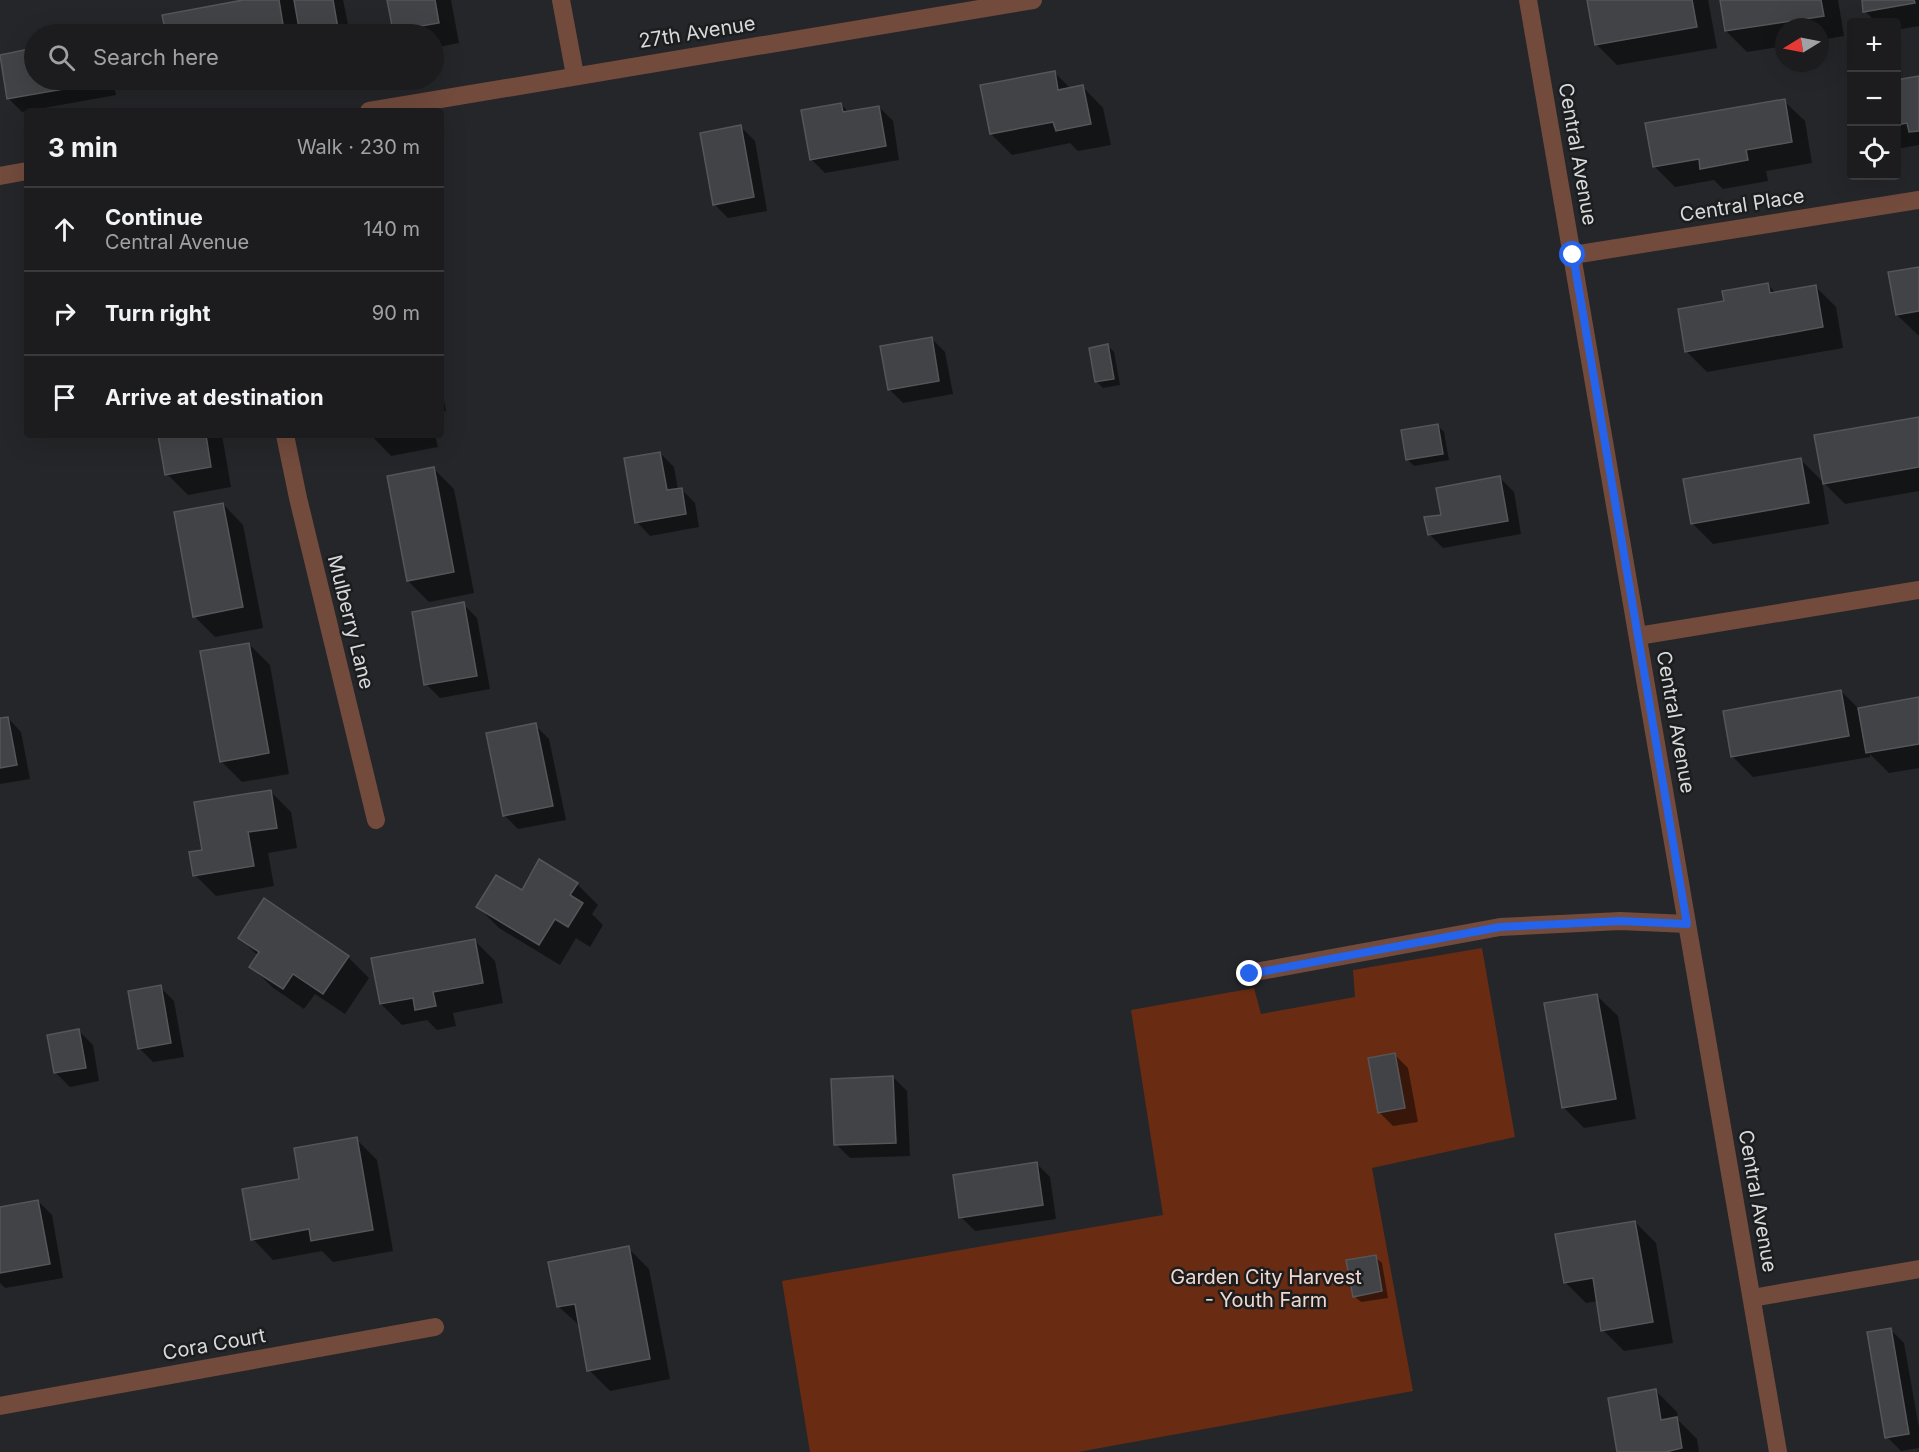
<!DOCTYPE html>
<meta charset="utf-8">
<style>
body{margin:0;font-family:Inter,sans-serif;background:#29292c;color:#f1f3f6}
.controls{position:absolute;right:18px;top:18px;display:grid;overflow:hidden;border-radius:6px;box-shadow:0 6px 24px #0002}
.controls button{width:54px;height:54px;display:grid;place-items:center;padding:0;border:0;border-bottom:2px solid #3a3a3d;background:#1c1c1f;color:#f1f3f6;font:30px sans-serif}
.compass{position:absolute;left:1775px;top:18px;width:54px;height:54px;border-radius:50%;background:#1c1c1f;box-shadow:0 6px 24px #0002;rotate:260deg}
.stop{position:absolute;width:18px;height:18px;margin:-14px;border:4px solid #2563eb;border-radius:50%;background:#fff}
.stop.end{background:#2563eb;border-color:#fff;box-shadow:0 2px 6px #0008}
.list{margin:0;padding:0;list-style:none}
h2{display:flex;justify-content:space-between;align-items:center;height:78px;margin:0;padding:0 24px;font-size:26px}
h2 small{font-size:20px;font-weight:400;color:#a0a1a4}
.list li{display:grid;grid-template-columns:39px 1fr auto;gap:18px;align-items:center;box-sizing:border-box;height:84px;padding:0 24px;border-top:2px solid #3a3a3d}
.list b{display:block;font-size:22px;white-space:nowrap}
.list p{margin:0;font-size:20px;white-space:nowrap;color:#a0a1a4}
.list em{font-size:20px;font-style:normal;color:#a0a1a4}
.icon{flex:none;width:33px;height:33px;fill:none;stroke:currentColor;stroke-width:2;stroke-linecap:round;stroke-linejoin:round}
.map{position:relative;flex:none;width:1919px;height:1452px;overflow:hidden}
.search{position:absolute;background:#1c1c1f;box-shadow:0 6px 24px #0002;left:24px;top:24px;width:420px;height:66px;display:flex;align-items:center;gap:15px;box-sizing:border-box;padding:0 21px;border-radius:33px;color:#a0a1a4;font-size:22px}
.panel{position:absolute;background:#1c1c1f;box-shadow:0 6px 24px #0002;left:24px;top:108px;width:420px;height:330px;border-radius:6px}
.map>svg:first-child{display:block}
.green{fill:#692c13}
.shadow{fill:#0007}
.building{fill:#414346;stroke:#555659;stroke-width:1.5}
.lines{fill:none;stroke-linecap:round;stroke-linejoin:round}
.minor{stroke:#724b3d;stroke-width:18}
.route{stroke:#2563eb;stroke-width:8}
.labels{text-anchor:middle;stroke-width:5;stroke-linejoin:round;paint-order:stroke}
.street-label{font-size:20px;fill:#d8d9da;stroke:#1b1d1f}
.park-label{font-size:20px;fill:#f1d7cd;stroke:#1b1d1f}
</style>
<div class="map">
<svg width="1919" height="1452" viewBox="0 0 1919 1452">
<rect width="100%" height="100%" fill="#252629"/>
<path class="green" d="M1482,948L1515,1137L1372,1168L1413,1391L1078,1452H810L782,1281L1163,1215L1131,1010L1254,988L1261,1014L1355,997L1353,970Z"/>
<g class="shadow">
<path d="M251,0H343L350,34H167L164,16Z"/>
<path d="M389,0H451L459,43L434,48V34H398L394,30Z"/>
<path d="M1589,0H1708L1717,48L1617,65L1596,44Z"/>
<path d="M1721,0H1838L1844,36L1820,40V27H1784V46L1747,52L1726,31Z"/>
<path d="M1863,0H1919V26L1896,30V22H1876L1865,11Z"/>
<path d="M34,50V80H113L116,95L22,112L8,98L1,56Z"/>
<path d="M1054,72L1071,89L1083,87L1103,108L1111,145L1078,151L1070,143L1012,155L991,134Z"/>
<path d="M1919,78V145L1896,149V82Z"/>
<path d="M185,80H239L194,88Z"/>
<path d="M1784,101L1805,121L1812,163L1766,171L1768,181L1723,189L1714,180L1675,187L1654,166Z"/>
<path d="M841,104L849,113L879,107L893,121L899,160L825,173L811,159Z"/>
<path d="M741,127L755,141L767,211L728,218L714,204Z"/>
<path d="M1919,268V335H1918L1897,315Z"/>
<path d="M1767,284L1776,293L1815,286L1836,307L1843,348L1707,372L1686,351L1725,302Z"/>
<path d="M931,338L945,352L953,394L903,403L889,389Z"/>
<path d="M1108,346L1114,352L1120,385L1103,388L1096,381Z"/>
<path d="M441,384L446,411L441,412Z"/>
<path d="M1919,418V491L1845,504L1822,481L1829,524L1713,544L1692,523L1801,460L1824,483Z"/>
<path d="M1437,425L1444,432L1449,460L1414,466L1408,460Z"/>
<path d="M155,435H222L231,487L188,495L167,474L161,441Z"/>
<path d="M371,435H435L438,447L391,456Z"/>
<path d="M660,453L674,467L678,490L681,489L695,503L699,527L650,536L637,522Z"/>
<path d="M433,468L454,489L474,593L429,602L408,581Z"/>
<path d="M1500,478L1514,492L1521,534L1443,548L1429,534L1442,516Z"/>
<path d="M223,504L243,525L263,628L215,637L194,616Z"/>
<path d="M463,604L477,618L490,689L440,698L426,684Z"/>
<path d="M249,644L270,665L289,774L242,782L221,761Z"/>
<path d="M1841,691L1859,709L1919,699V768L1889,773L1870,754V757L1753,777L1732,756Z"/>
<path d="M8,718L21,732L30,779L0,784V719Z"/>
<path d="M535,725L549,739L566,820L518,829L505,816Z"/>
<path d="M271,792L291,812L297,848L268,853L274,886L216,896L195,875L204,851Z"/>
<path d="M577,884L598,905L592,914L603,925L590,947L576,938L560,965L499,928L478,907L522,892Z"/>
<path d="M265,900L348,957L369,978L345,1014L315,994L304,1009L272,987L251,966L258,956L240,938Z"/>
<path d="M474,940L495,961L503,1003L453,1013L456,1026L437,1030L427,1020L402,1025L381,1004Z"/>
<path d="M160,987L174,1001L184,1057L153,1062L139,1048Z"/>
<path d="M1597,996L1618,1016L1636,1119L1584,1128L1563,1107Z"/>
<path d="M79,1031L93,1045L99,1081L70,1087L56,1073Z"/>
<path d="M1394,1054L1408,1068L1418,1122L1393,1126L1379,1112Z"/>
<path d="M893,1077L907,1091L910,1156L850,1158L836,1144Z"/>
<path d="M356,1139L377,1160L393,1251L333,1262L322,1251L273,1260L253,1239L301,1180Z"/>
<path d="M1036,1163L1050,1177L1056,1219L975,1231L961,1217Z"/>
<path d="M38,1201L52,1215L63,1278L5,1288L0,1283V1208Z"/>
<path d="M1635,1222L1656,1243L1673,1343L1624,1351L1603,1330L1598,1301L1586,1303L1565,1282Z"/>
<path d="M628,1248L649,1269L670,1379L610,1391L589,1370L581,1327L558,1306Z"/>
<path d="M1375,1257L1382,1263L1388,1298L1361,1302L1354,1296Z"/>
<path d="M1890,1329L1904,1343L1919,1428V1448L1901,1451L1887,1437Z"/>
<path d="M1656,1391L1677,1412L1678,1420L1697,1439L1699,1452H1619Z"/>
</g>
<g class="building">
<path d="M243,0H279L284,31L263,34H166L162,15Z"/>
<path d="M294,0H333L339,34H300Z"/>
<path d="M387,0H435L439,23L393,31Z"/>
<path d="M1587,0H1692L1697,27L1595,45Z"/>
<path d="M1720,0H1821L1824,16L1725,31Z"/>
<path d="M1862,0H1914L1915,3L1863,12Z"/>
<path d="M34,48V80H103V82L7,99L0,55Z"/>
<path d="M1055,71L1058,90L1083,85L1091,124L1056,131L1053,122L990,134L980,85Z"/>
<path d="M1919,76V131L1909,132L1907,123L1896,125V80Z"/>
<path d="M1785,99L1792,142L1746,150L1748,160L1700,169L1699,159L1653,167L1645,123Z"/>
<path d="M841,103L843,112L879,106L886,146L810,160L801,110Z"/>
<path d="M741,125L754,197L713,205L700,133Z"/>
<path d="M1919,267V311L1896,315L1888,272Z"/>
<path d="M1768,283L1770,293L1816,285L1823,327L1685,352L1678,309L1724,301L1722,291Z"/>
<path d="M932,337L939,381L888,390L880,346Z"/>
<path d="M1108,344L1114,379L1095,382L1089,348Z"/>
<path d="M1919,417V467L1823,484L1814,435Z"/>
<path d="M1438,424L1443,454L1406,460L1401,430Z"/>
<path d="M158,435H206L211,467L165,475Z"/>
<path d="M660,452L667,490L682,488L686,514L635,523L624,458Z"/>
<path d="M1801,458L1809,503L1691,524L1683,479Z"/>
<path d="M434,467L454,572L407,581L387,476Z"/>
<path d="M1500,476L1508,521L1428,535L1424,517L1441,515L1436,488Z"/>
<path d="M223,503L243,607L193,617L174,512Z"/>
<path d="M464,602L477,676L424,685L412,612Z"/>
<path d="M249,643L269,753L220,762L200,651Z"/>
<path d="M1841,690L1849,736L1731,757L1723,711Z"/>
<path d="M1919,697V744L1866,753L1858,708Z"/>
<path d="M8,717L17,765L0,768V718Z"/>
<path d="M536,723L553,806L503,816L486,733Z"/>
<path d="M271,790L277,828L248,832L254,866L193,876L189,852L202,850L194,802Z"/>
<path d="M539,859L578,883L570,895L583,903L568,927L555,919L539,945L476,907L496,875L522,890Z"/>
<path d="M264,898L349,956L323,994L293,974L283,989L249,967L259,952L238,938Z"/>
<path d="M475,939L483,983L433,992L436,1006L415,1010L413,998L380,1004L371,958Z"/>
<path d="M161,985L171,1043L138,1049L128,991Z"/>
<path d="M1597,994L1616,1099L1562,1108L1544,1003Z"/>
<path d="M79,1029L86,1068L54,1073L47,1035Z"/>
<path d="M1395,1053L1405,1108L1378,1113L1368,1058Z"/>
<path d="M893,1076L896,1143L834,1145L831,1079Z"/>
<path d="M357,1137L373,1230L311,1241L309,1229L251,1240L242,1189L299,1179L294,1148Z"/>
<path d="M1037,1162L1043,1205L959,1218L953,1175Z"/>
<path d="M38,1200L50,1264L0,1273V1207Z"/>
<path d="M1635,1221L1653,1322L1601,1331L1593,1278L1564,1283L1555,1234Z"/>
<path d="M629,1246L650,1359L587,1371L575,1304L557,1307L548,1262Z"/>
<path d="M1376,1255L1382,1291L1353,1297L1346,1260Z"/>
<path d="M1891,1328L1909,1434L1885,1438L1867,1332Z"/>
<path d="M1656,1389L1661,1420L1677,1417L1682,1448L1666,1452H1617L1608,1398Z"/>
</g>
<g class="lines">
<g class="minor">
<path d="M561,0L575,75"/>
<path d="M1528,0L1778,1452"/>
<path d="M369,111L1033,0"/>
<path d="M0,176L27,171"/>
<path d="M1573,255L1919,200"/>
<path d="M285,435L298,498L376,820"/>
<path d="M1638,636L1919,590"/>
<path d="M1250,973L1500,927L1620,921L1687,924"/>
<path d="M1752,1298L1919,1269"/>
<path d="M0,1406L435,1327"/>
</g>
</g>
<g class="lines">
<path class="route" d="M1250,974L1500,927L1620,921L1687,924L1573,255"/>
</g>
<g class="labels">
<g class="street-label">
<text transform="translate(697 32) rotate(-9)" y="7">27th Avenue</text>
<text transform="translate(1578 154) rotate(80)" y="7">Central Avenue</text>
<text transform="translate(1742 205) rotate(-9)" y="7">Central Place</text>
<text transform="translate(351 622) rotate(76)" y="7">Mulberry Lane</text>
<text transform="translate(1676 722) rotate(80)" y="7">Central Avenue</text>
<text transform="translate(1758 1201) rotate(80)" y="7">Central Avenue</text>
<text transform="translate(214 1344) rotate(-10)" y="7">Cora Court</text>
</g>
<g class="park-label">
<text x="1266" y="1284">Garden City Harvest<tspan x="1266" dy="23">- Youth Farm</tspan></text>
</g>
</g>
</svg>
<div class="controls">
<button>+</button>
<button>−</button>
<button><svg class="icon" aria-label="locate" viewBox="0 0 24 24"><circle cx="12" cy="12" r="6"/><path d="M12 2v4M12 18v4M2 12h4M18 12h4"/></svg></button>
</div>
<svg class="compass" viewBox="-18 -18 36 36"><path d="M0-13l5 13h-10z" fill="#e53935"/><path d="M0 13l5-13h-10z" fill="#a0a1a4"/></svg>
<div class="stop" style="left:1573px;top:255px"></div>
<div class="stop end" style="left:1250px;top:974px"></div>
<div class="search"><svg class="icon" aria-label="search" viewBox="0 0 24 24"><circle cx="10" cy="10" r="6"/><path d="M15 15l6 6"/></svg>Search here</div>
<section class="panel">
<h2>3 min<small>Walk · 230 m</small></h2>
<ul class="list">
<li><svg class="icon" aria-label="ahead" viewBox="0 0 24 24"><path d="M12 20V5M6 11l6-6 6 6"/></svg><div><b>Continue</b><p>Central Avenue</p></div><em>140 m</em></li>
<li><svg class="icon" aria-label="right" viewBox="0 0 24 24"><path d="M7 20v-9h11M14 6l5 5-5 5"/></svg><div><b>Turn right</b></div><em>90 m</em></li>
<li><svg class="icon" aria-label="arrive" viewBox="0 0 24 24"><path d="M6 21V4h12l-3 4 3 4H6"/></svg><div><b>Arrive at destination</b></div></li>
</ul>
</section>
</div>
